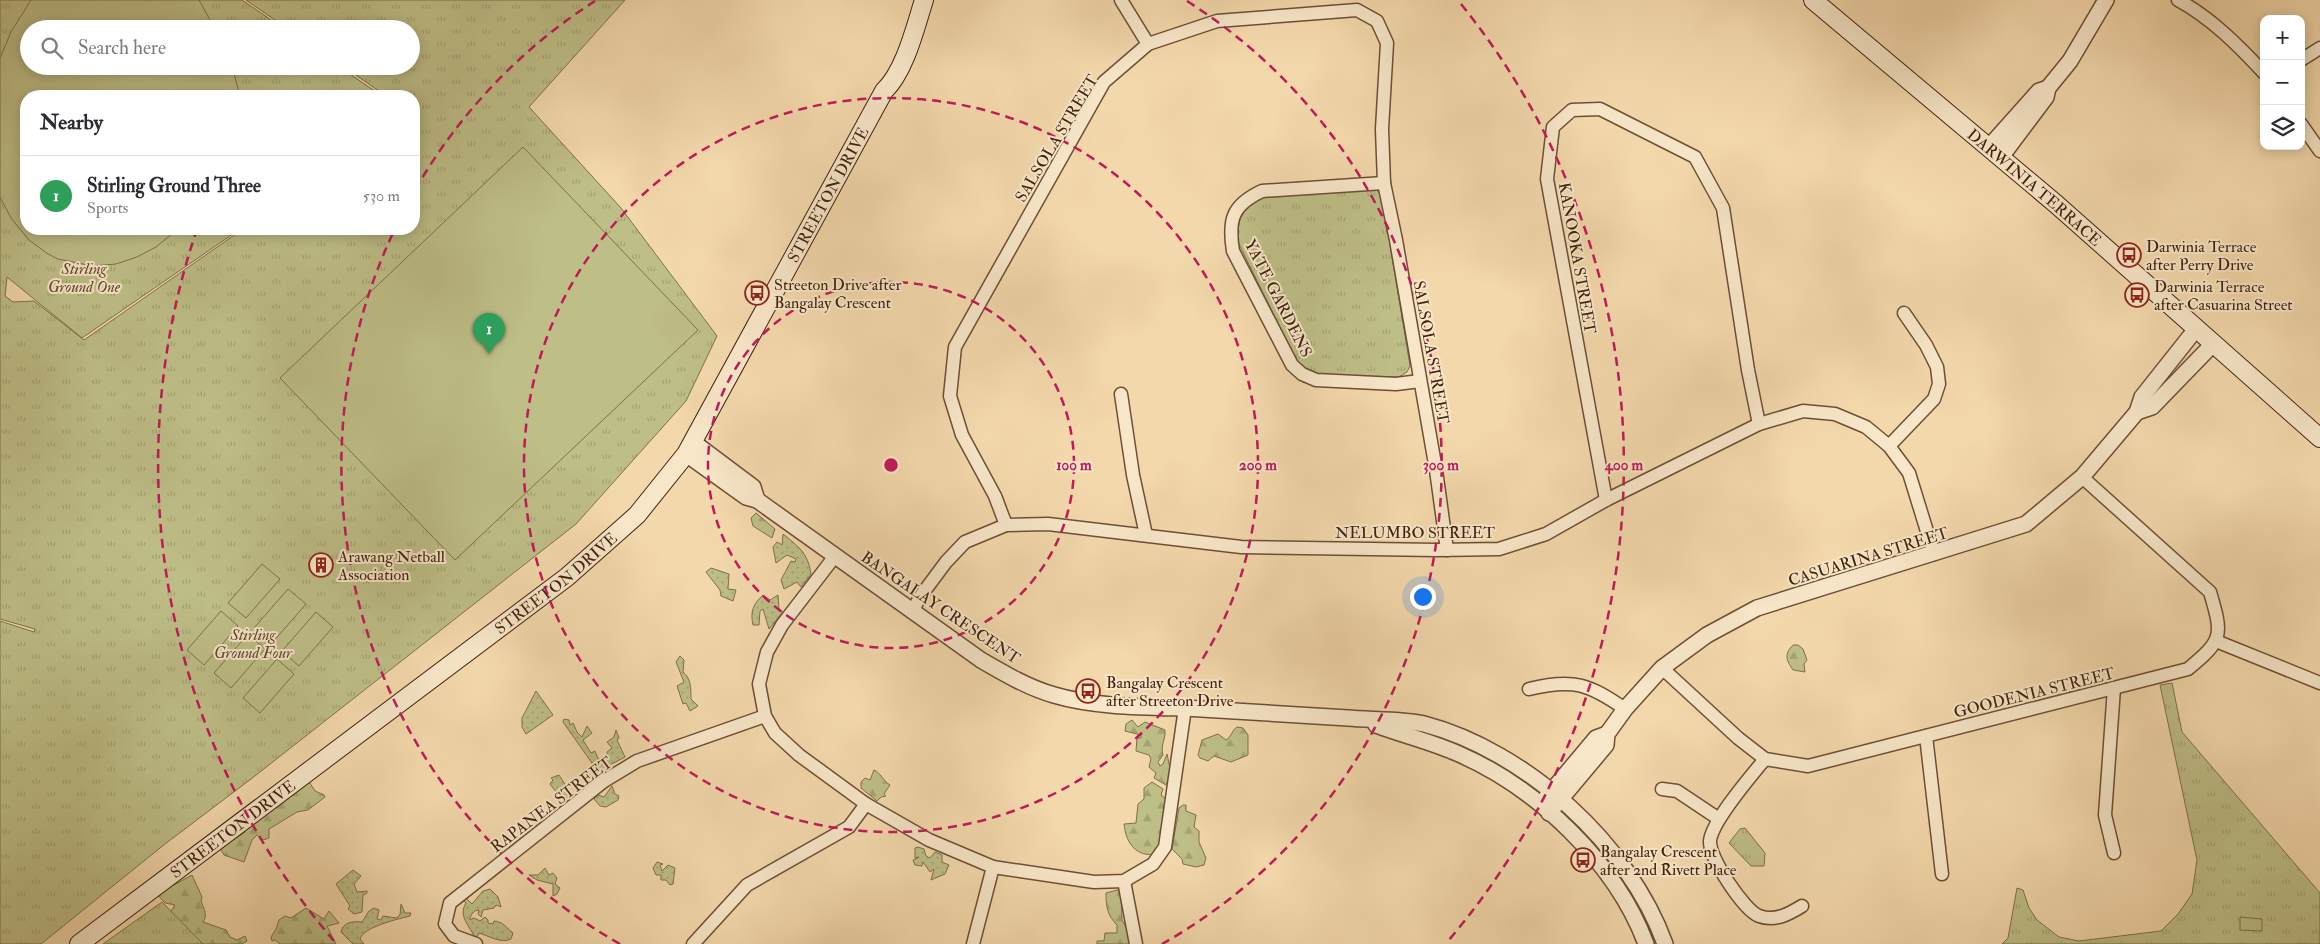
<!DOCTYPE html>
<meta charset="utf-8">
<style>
body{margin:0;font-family:"IM FELL Double Pica",serif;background:#f2f2f3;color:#2b2b33}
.controls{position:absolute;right:15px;top:15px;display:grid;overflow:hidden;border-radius:10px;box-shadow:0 2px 12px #0003}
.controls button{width:45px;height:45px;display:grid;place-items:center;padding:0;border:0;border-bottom:1px solid #e1e1e2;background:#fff;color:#2b2b33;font:25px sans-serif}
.you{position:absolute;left:1422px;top:596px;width:18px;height:18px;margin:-12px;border:4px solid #fff;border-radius:50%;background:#1a73e8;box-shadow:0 0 0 8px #1a73e833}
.badge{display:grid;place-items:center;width:32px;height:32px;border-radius:50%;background:#0f766e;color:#fff;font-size:16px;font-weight:700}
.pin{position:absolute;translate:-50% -41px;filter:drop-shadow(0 1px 2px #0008)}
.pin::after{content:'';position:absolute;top:26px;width:18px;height:15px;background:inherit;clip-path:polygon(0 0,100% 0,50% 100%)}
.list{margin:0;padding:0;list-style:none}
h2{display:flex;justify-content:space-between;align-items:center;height:65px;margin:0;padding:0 20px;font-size:21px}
h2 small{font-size:16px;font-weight:400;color:#7c7c81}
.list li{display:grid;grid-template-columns:32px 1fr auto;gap:15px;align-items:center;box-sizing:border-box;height:80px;padding:0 20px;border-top:1px solid #e1e1e2}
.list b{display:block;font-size:19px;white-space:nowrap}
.list p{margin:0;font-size:16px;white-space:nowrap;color:#7c7c81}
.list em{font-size:16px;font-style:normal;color:#7c7c81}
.icon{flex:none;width:28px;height:28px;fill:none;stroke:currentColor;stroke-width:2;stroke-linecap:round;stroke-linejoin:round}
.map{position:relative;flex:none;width:2320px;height:944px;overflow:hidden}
.search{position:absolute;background:#fff;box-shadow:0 2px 12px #0003;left:20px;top:20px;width:400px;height:55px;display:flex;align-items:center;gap:12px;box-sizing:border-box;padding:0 18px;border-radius:28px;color:#7c7c81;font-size:19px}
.panel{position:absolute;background:#fff;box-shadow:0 2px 12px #0003;left:20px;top:90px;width:400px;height:145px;border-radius:20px}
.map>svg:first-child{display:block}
.grass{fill:url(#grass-dots);stroke:#7f704b}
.forest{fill:url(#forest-firs);stroke:#7f704b}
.park{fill:url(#park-tufts);stroke:#7f704b}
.pitch{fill:#bebe87;stroke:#7f704b}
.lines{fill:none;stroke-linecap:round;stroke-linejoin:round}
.minor-casing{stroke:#6d4f36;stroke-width:15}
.tertiary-casing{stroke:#6d4f36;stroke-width:18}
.secondary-casing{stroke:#40210f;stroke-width:20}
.minor{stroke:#f7e6c8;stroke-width:12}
.tertiary{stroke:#f7e6c8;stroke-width:15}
.secondary{stroke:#f7e6c8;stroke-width:18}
.ring{fill:none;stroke:#c2185b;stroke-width:2.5;stroke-dasharray:9 6}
.labels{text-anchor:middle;stroke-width:4;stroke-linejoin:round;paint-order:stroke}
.street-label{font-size:16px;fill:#40210f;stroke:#f7e6c8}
.poi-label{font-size:16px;fill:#40210f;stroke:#f7e6c8;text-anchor:start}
.park-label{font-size:16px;font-style:italic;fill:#60482d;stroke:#f7e6c8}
.centre{fill:#c2185b;stroke:#f7e6c8;stroke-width:2.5}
.ring-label{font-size:15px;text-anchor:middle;font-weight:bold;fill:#c2185b;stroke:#f7e6c8;stroke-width:4;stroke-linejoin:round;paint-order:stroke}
</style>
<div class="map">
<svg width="2320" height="944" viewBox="0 0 2320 944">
<defs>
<pattern id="grass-dots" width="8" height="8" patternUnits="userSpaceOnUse" patternTransform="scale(1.25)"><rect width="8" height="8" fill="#bebe87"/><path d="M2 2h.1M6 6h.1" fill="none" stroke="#a4a373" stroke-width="1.8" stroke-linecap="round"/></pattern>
<pattern id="forest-firs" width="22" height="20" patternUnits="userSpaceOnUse" patternTransform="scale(1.25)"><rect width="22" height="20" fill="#bebe87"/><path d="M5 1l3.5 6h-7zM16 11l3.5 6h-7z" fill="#a4a373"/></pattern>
<pattern id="park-tufts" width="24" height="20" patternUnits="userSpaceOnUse" patternTransform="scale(1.25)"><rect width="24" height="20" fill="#bebe87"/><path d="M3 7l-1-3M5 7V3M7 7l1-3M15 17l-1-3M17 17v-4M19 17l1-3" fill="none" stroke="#a4a373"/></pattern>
</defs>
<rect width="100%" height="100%" fill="#f3d8ab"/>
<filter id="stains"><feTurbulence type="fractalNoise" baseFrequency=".004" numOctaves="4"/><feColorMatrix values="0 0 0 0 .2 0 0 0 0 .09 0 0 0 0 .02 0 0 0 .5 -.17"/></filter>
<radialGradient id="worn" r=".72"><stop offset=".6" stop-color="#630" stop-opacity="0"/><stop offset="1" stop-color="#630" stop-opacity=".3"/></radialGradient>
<g class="grass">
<path d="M783,534C799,547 808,553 811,574L801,587L797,582L784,589L781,580L791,561L795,562L796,559L787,555L776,563L773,547L777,542L782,545Z"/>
<path d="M711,568L729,574L728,589L736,590L733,601L721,596L720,590L706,572Z"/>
<path d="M763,595L770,600L778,595L779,609L783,612L769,629L763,609L760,611L759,625H753C750,612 753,604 763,595Z"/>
<path d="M680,656L684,660L683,672C691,678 691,689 691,699L698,706L690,711L686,703L683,704L677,686L684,682L676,662Z"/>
<path d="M536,691L553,715L526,734L522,727V718Z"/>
<path d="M564,719L569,720L570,725L573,723L577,732L582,737L587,726L592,733L583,740L591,753L595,751L598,759L607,758V752L612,748L607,742L614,737L616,730L619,738L617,740L625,757L608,766V771L596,774L592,763L563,722Z"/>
<path d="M559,775L572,795L565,798L560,797L550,784L553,780L551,778Z"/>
<path d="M612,786L615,794L619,796L618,800L606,807L600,806L594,799L598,795L604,797Z"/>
<path d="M918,847L924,849L926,856L930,858L935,852L942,855V862L949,865L945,874L931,880L934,869L930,872L923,862L922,866L915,865L913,860L919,857L915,858V848Z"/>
<path d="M657,862L663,864L660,865L662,871L668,865L675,868L673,884L670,885L666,880H661V875H656L653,868Z"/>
<path d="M545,868L549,875L553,873L557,878L555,884L560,888L557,894L553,896V884L537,880L529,875H538Z"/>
<path d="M353,870L361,876L354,884L357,892L367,891V893L363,895L362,912L354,914L348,909L350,906L336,884Z"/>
<path d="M490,889L498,897L501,907L496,905L494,908L483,910L481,917L478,914L479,910C474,910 470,915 470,920L474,918L480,921L485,917L488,920V923L493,924L494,921C504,922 505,927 513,933L511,939C502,944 489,936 479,933L477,937L474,936C469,925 458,916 466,903L464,901L466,898L472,904L483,891Z"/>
<path d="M401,904L405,913H411L410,916C398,919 363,927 360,939L364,944H353L341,932C343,922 353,921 362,922L369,911L374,908L379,910L377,919L381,920L383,916L396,918L400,915Z"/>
</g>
<g class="forest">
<path d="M756,513L775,529L772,538L753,526L751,518Z"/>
<path d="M1793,645H1798L1803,649L1807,660L1804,664L1805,672L1793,670C1786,660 1784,654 1793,645Z"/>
<path d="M1132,720L1138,727L1145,722L1165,730C1166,738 1160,746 1163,755L1158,762L1160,766L1163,764L1167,754L1171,773L1166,785L1154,778L1156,773L1149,767L1151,759L1149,755L1136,751L1137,738H1141V735L1125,731L1126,724Z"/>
<path d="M1237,727L1243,728L1248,735V755L1231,762L1214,756L1208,761L1200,758L1198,755L1202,740L1218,734L1226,740C1232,736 1232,730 1237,727Z"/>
<path d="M874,770C881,773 883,781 890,785L884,794L886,796L881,797L877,801L861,788V782L865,778L870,780Z"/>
<path d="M308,780L315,791L324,795L325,797L308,810L297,812L269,829V838L263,840L257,835L252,840L244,862L224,855L220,848L244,833L248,825Z"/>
<path d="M1152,782L1163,789L1161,795L1166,799L1168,817L1162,825L1164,829L1158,854C1136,858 1126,843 1124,824L1136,823L1138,804L1144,799V788Z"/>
<path d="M1183,805H1186V811L1196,815L1194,827L1199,831V842L1206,858L1204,865L1196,867L1183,864L1182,859L1172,849L1179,808Z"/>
<path d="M192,875L202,897L201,901C204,909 208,915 203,922L226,930L230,937L237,940L245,936L247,941L242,944H183L167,917L175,905L165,903L154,891L164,883L172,886Z"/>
<path d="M1117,890L1121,891L1122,920L1135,944H1097V941H1104L1105,933H1117V925C1107,915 1106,906 1106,893Z"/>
<path d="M306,908L324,919L329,911L339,923L327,926L336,944H280L275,940L272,941L271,937L276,929L279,920L285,916L291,918Z"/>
</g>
<g class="park">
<path d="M0,0H242L284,29H29V66H338L382,96H26V229H240L82,338L7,277L5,296L13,302L34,301L84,340L243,229H414V96H386L343,66H411V29H288L246,0H625L529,107L621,208L717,336L686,401L576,524L251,779L165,844L41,944H0V621L34,632L35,629L0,619Z"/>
<path d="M1372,189L1378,191L1382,196L1410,366L1407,372L1399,377L1318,375L1306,370L1295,358L1237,240C1239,218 1240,210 1260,198Z"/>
<path d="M2172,683L2182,732L2320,893V944H2002L2008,938L2017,888L2023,890L2029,908L2037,920L2059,937L2079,941L2161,931L2178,914L2192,894L2197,860L2160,685Z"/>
<path d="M1745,828L1765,853L1764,866H1751L1729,843L1740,829Z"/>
<path d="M162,902L203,944H103Z"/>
</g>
<g class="pitch">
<path d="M31,0H199L215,29H29V66H232L240,96H26V229H178L156,247L137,257L116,264L93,266L58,259L48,254L29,240L11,218L0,197V58L11,32Z"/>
<path d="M523,147L698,330L455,560L280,378Z"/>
<path d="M262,564L280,579L246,618L228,603Z"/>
<path d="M288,589L306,604L272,643L254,628Z"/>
<path d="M221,611L238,626L204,665L187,650Z"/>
<path d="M316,612L333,627L299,666L282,651Z"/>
<path d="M248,634L265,649L231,688L214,673Z"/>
<path d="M277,659L294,674L260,713L243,698Z"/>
<path d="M2240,917L2262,919V931L2240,930Z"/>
</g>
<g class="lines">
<g class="minor-casing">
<g id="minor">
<path d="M1121,0L1148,44"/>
<path d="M2178,0C2211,18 2238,45 2264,73"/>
<path d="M2301,60L2320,48"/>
<path d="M2301,124L2320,151"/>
<path d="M1384,183L1262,191C1232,205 1228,220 1233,251L1292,365L1302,374L1316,380L1396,384L1420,381"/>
<path d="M1121,394L1133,475L1146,535"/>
<path d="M1889,446L1934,399L1939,384L1937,367L1926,345L1904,313"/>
<path d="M1606,500L1547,179L1553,127L1572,110L1600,109L1695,157L1723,208L1748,370L1759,424"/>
<path d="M1006,525L995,496L962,435L950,396L955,347L1104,82L1148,44L1217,21L1357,10L1377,21L1387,43L1382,129L1384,183L1396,240L1436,470L1447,550"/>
<path d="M835,556L782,625L767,652L759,684L765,716L775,733L799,755L866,804L929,840L993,867L1094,882L1124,881L1153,864L1165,847L1185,708"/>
<path d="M912,612L920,597L946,562L965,542L1006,525L1048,524L1241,547L1437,550L1499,549L1546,534L1606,500L1759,424L1803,411L1835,414L1866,427L1889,446L1909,473L1934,554"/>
<path d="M2216,641L2320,683"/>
<path d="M1662,668L1738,738L1765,759L1808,766L2188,669C2223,640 2223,636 2210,592L2082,477"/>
<path d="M1529,689C1573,678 1589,684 1625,709"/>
<path d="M1926,736L1942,874"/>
<path d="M1765,759C1751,776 1712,821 1710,841C1709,858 1744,910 1759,916C1775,922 1789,914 1802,906"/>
<path d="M1662,789L1677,791L1719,819"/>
<path d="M2114,853L2105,815L2114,688"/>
<path d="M1124,881L1136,944"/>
<path d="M476,944L454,936L445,924L450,903L604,781L637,761L765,716"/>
<path d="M693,944L747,885L849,827L866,804"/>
<path d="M973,944L993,867"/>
</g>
</g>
<g class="tertiary-casing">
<g id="tertiary">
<path d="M1989,147L2039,91L2048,88"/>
<path d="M2001,157L2046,97L2048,88L2070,61L2106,0"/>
<path d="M2137,412L2152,407L2213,344"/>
<path d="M693,442L753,487L757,500"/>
<path d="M686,454L746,497L757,500L981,660C1005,674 1029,688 1054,695C1094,707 1144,707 1185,708C1239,711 1293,715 1348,718C1368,720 1405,719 1424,724C1526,751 1629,844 1665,944"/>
<path d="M1376,725C1403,735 1432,742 1459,754C1537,788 1616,863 1646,944"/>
<path d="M1545,799L1596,738L1607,734"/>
<path d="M1549,813L1606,745L1607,734L1625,709L1662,668L1707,635L1757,608L2026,524L2082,477L2137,412L2142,397L2196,329"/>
</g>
</g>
<g class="secondary-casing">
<g id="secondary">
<path id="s1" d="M1813,0L2056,204L2320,438"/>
<path id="s2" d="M79,944L567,577L637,515L686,454L884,91C905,71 915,28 924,0"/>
</g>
</g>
<use href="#minor" class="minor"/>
<use href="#tertiary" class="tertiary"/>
<use href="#secondary" class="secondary"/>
</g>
<g class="ring">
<circle cx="891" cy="465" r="183"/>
<circle cx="891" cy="465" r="367"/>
<path d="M620 944A550 550 0 0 1 393 233M415 190A550 550 0 0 1 595 1M1187 1A550 550 0 0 1 1162 944"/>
<path d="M334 941A733 733 0 0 1 196 232M1461 4A733 733 0 0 1 1448 941"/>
</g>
<defs>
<g id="bus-ring" transform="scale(1.25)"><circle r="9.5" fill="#f7e6c8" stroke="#8f2418" stroke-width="1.5"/><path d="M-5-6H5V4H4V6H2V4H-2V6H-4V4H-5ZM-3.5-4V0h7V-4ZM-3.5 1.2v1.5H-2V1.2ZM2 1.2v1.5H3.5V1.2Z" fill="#8f2418"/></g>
<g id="building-ring" transform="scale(1.25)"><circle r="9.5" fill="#f7e6c8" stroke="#8f2418" stroke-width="1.5"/><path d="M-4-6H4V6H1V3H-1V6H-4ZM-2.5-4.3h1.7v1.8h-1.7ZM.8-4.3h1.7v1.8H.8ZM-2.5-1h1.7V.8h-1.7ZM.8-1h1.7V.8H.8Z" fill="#8f2418"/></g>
</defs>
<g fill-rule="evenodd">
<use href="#bus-ring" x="2129" y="255"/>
<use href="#bus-ring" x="757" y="293"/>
<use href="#bus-ring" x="2137" y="295"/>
<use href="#building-ring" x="321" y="565"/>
<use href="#bus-ring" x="1088" y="691"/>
<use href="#bus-ring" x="1583" y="860"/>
</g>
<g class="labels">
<g class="street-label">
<text transform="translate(1056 138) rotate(-59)" y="6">SALSOLA STREET</text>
<text dy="6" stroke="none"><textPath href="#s1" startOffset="290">DARWINIA TERRACE</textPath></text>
<text dy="6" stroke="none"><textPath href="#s2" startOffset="1078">STREETON DRIVE</textPath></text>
<text transform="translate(1578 258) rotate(80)" y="6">KANOOKA STREET</text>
<text transform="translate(1279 298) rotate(63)" y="6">YATE GARDENS</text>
<text transform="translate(1432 352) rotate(80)" y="6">SALSOLA STREET</text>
<text x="1415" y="538">NELUMBO STREET</text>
<text transform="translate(1868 556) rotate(-17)" y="6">CASUARINA STREET</text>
<text dy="6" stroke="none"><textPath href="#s2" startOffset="598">STREETON DRIVE</textPath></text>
<text transform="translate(941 607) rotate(34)" y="6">BANGALAY CRESCENT</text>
<text transform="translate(2034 692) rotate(-14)" y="6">GOODENIA STREET</text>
<text transform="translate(551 804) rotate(-37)" y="6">RAPANEA STREET</text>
<text dy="6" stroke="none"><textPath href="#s2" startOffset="192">STREETON DRIVE</textPath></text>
</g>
<g class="poi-label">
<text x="2146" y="252">Darwinia Terrace<tspan x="2146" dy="18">after Perry Drive</tspan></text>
<text x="774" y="290">Streeton Drive after<tspan x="774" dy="18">Bangalay Crescent</tspan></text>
<text x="2154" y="292">Darwinia Terrace<tspan x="2154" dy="18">after Casuarina Street</tspan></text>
<text x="338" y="562">Arawang Netball<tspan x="338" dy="18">Association</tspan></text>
<text x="1106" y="688">Bangalay Crescent<tspan x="1106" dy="18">after Streeton Drive</tspan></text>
<text x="1600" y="857">Bangalay Crescent<tspan x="1600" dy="18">after 2nd Rivett Place</tspan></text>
</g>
<g class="park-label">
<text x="84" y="274">Stirling<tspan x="84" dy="18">Ground One</tspan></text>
<text x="253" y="640">Stirling<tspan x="253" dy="18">Ground Four</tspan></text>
</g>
</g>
<circle cx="891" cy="465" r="8" class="centre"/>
<g class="ring-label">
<text x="1074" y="470">100 m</text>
<text x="1258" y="470">200 m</text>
<text x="1441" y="470">300 m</text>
<text x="1624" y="470">400 m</text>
</g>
<rect width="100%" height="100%" filter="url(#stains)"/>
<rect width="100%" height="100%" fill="url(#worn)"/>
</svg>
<div class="controls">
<button>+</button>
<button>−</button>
<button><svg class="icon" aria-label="layers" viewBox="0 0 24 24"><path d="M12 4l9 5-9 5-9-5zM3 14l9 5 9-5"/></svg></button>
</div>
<div class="you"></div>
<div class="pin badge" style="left:489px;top:354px;background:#2e9e5b">1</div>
<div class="search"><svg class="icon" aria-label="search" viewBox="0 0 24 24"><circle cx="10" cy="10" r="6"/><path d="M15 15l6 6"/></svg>Search here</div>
<section class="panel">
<h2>Nearby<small></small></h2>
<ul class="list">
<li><span class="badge" style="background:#2e9e5b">1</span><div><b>Stirling Ground Three</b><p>Sports</p></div><em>530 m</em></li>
</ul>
</section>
</div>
